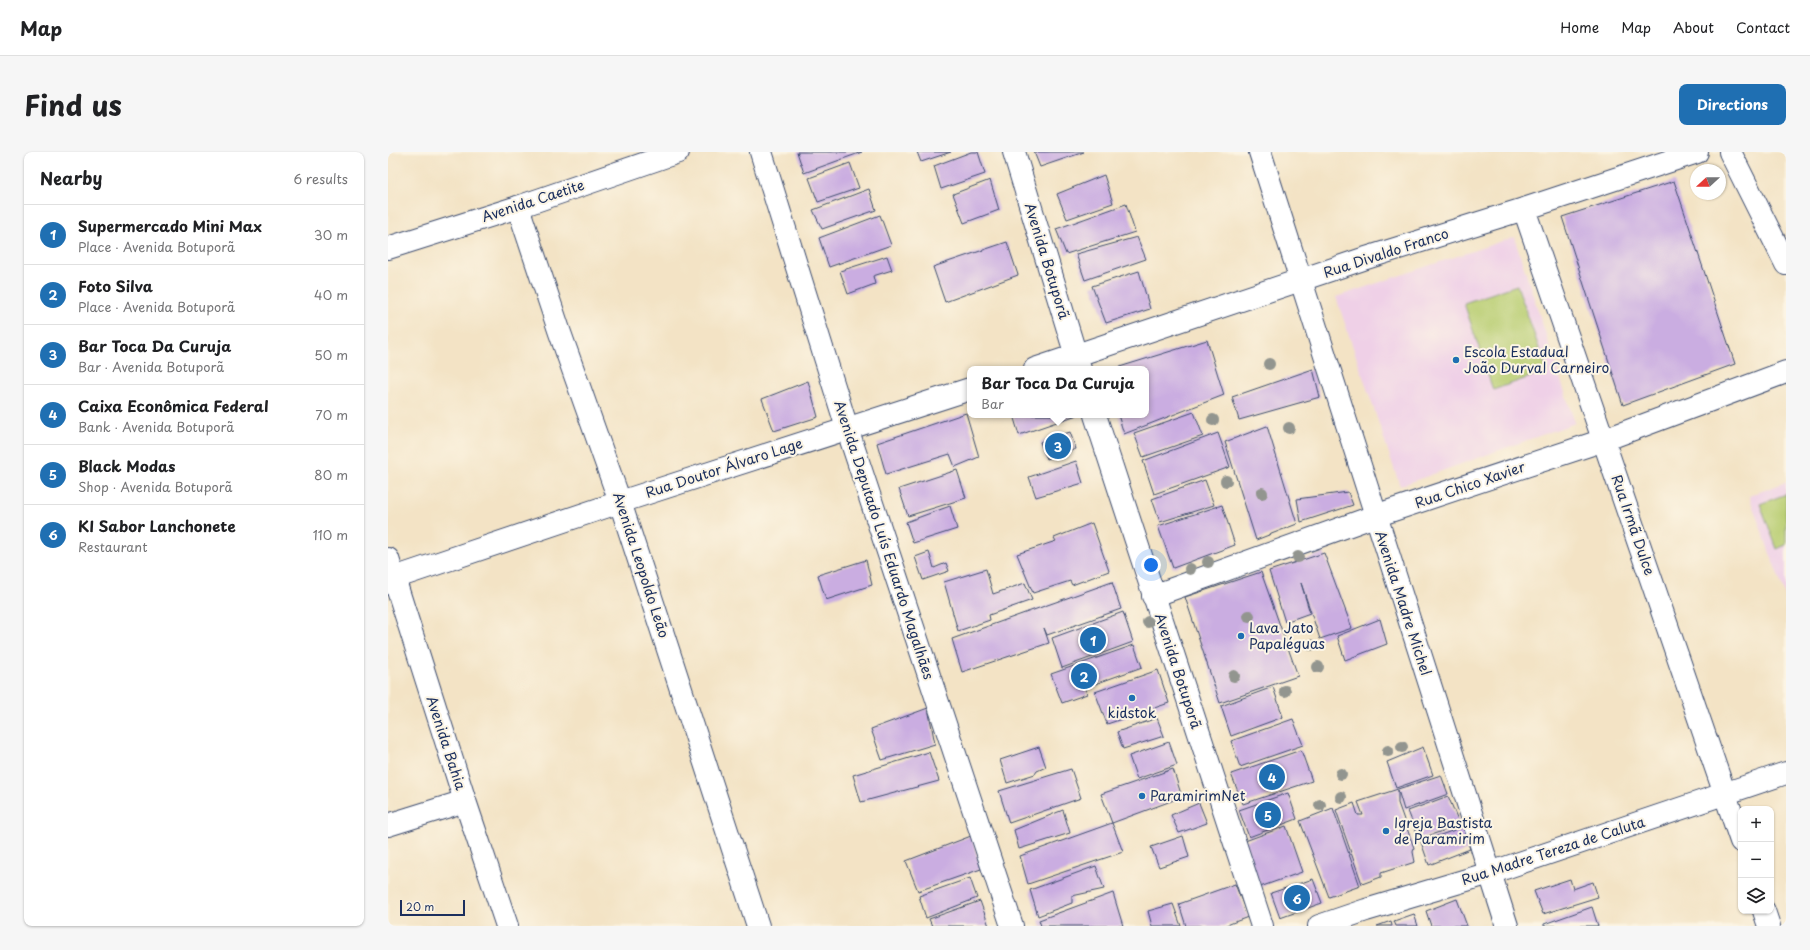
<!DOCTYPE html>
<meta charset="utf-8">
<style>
body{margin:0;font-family:"Playpen Sans",sans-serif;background:#f6f6f6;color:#202124}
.controls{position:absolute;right:12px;bottom:12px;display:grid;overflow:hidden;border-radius:8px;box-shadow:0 1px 3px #0004}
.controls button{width:36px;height:36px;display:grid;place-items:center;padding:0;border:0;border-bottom:1px solid #e0e0e0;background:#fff;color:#202124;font:20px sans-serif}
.compass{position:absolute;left:1302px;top:12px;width:36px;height:36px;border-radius:50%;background:#fff;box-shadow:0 1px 3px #0004;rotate:249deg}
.scale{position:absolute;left:12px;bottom:10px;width:65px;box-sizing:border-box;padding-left:4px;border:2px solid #1b2f5e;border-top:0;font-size:11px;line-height:14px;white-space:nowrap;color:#1b2f5e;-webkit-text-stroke:3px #fcf5e5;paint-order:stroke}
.you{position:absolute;left:763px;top:413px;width:14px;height:14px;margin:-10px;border:3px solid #fff;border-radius:50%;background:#1a73e8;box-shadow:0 0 0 6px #1a73e833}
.badge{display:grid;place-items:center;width:26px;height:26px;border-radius:50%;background:#1f6fb2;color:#fff;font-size:13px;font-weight:700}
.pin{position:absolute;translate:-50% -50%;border:2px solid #fff;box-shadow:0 1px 4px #0006}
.popup{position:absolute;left:579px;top:214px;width:182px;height:52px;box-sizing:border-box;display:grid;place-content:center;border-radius:8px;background:#fff;filter:drop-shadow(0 1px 3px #0005);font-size:13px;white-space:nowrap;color:#757577}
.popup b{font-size:15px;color:#202124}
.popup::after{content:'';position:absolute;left:50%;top:100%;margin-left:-8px;border:8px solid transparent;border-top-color:#fff}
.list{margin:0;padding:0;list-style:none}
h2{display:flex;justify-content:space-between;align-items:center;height:52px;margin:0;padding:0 16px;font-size:17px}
h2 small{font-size:13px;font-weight:400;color:#757577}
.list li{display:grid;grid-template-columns:26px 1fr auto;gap:12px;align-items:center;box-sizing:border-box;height:60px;padding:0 16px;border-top:1px solid #e0e0e0}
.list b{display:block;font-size:15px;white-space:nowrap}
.list p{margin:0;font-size:13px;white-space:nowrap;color:#757577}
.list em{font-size:13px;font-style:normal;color:#757577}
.icon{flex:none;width:22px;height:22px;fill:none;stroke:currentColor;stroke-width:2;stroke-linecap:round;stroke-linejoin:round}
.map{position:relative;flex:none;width:1398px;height:774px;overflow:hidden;border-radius:8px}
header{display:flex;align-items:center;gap:24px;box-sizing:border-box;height:56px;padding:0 20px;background:#fff;border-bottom:1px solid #e0e0e0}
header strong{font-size:19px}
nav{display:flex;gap:22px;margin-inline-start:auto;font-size:14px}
.intro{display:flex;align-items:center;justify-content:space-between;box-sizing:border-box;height:96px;padding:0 24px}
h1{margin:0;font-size:28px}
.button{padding:10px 18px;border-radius:8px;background:#1f6fb2;color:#fff;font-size:14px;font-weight:700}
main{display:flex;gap:24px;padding:0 24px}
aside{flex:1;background:#fff;border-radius:8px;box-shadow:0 1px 3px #0004}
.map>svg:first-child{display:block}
.built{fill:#efd0e7}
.green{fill:#b8cd71;stroke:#6a7e68}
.building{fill:#caade1}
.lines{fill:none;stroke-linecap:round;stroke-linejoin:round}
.minor-casing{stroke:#3b4a6d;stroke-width:24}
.minor{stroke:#fff;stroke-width:22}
.tree{fill:#92958f}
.poi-dot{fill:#1f6fb2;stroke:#fcf5e5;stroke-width:1.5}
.labels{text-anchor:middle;stroke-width:4;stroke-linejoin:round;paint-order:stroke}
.street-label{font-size:14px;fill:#1b2f5e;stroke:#fcf5e5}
.poi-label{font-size:14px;fill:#1b2f5e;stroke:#fcf5e5;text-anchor:start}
</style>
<header>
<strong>Map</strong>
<nav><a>Home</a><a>Map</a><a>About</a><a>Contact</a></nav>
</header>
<div class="intro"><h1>Find us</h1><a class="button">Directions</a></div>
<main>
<aside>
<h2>Nearby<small>6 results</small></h2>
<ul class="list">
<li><span class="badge">1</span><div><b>Supermercado Mini Max</b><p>Place · Avenida Botuporã</p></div><em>30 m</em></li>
<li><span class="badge">2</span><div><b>Foto Silva</b><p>Place · Avenida Botuporã</p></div><em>40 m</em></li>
<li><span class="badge">3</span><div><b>Bar Toca Da Curuja</b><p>Bar · Avenida Botuporã</p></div><em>50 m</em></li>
<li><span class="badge">4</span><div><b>Caixa Econômica Federal</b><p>Bank · Avenida Botuporã</p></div><em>70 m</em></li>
<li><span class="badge">5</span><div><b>Black Modas</b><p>Shop · Avenida Botuporã</p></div><em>80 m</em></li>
<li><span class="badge">6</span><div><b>KI Sabor Lanchonete</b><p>Restaurant</p></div><em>110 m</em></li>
</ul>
</aside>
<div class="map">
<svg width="1398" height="774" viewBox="0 0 1398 774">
<rect width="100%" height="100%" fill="#fcf5e5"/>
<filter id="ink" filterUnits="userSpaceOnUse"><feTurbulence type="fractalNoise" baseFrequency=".025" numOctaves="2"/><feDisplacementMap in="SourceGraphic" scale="8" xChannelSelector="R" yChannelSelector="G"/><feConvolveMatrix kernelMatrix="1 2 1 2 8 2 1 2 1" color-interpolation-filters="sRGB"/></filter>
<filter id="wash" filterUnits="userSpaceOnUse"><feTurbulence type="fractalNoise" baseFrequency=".012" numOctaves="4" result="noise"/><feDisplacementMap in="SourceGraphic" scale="16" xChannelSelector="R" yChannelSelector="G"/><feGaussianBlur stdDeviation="0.9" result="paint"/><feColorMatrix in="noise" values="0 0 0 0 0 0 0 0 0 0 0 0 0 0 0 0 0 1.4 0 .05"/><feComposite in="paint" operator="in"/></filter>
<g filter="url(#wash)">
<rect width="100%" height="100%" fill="#f3e3c5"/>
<g class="built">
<path d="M1126,85L1187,271L1012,334L948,145Z"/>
<path d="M1398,330V445L1361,344Z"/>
</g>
<g class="green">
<path d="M1129,133L1159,219L1105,238L1076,151Z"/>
<path d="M1398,342V393L1389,397L1372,352Z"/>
</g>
<g id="blocks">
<g class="building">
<path d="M409,0H474L416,21Z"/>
<path d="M529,0H563L533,10Z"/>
<path d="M583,0H590L597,22L553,37L546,14Z"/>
<path d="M646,0H696L652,15Z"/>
<path d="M462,11L471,36L430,50L421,26Z"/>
<path d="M716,23L725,51L679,67L669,42Z"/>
<path d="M602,28L611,58L576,71L565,42Z"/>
<path d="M1286,29L1347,212L1235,253L1174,65Z"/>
<path d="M481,37L488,58L434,77L425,58Z"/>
<path d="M738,52L747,80L678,102L668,77Z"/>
<path d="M492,63L503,93L441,115L431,86Z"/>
<path d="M749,85L758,107L697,128L688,102Z"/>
<path d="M619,90L630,123L557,150L545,115Z"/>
<path d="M499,104L504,118L485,124L487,132L460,142L452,119Z"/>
<path d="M751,119L762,157L718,171L704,134Z"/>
<path d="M819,188L836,243L736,282L730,263H758V217H725Z"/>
<path d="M925,217L932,245L851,268L844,245Z"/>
<path d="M420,229L430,265L386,279L374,247Z"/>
<path d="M806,260L815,284L755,305L746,281Z"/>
<path d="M578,261L591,305L567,315L562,302L498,322L489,291Z"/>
<path d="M625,263H689L631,283Z"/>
<path d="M879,274L909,372L868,388L837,290Z"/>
<path d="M682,280L688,297L659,307L652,290Z"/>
<path d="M830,281L842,315L766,342L755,309Z"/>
<path d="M688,309L695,331L648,345L641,325Z"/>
<path d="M569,318L578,346L520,364L511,337Z"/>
<path d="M817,328L826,353L772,370L764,347Z"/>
<path d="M960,340L965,353L913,370L909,347Z"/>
<path d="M834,353L847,393L785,416L770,374Z"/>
<path d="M562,354L569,377L525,391L518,370Z"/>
<path d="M704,371L721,419L684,433L682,429L645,441L629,402L668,389L666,386Z"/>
<path d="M541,400L546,416L558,411L561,419L535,428L527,405Z"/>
<path d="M936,401L964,476L932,487L913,431L922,461L897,470L881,419Z"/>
<path d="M478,408L484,433L438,448L430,423Z"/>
<path d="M598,417L605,442L637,431L644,448L601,463L602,468L570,479L556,430Z"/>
<path d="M873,420L910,524L832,551L797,445Z"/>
<path d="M724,430L733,457L659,483L656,476L661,491L574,520L564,487Z"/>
<path d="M735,460L745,490L674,516L664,486Z"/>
<path d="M992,467L999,492L957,508L949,484Z"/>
<path d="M746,493L754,515L707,532L704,525L694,528L699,542L674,551L663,522Z"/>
<path d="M770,518L781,551L719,572L707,540Z"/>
<path d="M885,535L895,565L843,584L833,554Z"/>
<path d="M540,556L547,592L494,608L483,577Z"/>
<path d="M769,566L776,584L735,597L729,580Z"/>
<path d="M905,567L915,593L852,615L843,589Z"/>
<path d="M781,590L789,613L749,627L741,604Z"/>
<path d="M651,595L658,615L649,619L647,622L619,631L612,608Z"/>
<path d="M1035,595L1045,623L1008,636L999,610Z"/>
<path d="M913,598L924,629L855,652L843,622Z"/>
<path d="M541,600L551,629L473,650L465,623Z"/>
<path d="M683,617L693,646L621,671L611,639Z"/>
<path d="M785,617L794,645L724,671L713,642Z"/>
<path d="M1053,623L1060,642L1016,658L1010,638V651L1026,696L1025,700L1027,710L993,721V725L974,732L948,658L966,651L970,663H975L970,650Z"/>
<path d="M900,641L909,667L861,685L851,658Z"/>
<path d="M1060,644L1072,673L1031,687L1020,659Z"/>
<path d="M811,651L819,671L791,681L783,663Z"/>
<path d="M945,656L972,734L941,745L912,669Z"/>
<path d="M675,658L682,681L631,697L626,678Z"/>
<path d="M724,671L735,700L640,732L632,704Z"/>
<path d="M898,674L914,720L872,735L857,689Z"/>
<path d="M1075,675L1082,697L1041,713L1033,690Z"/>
<path d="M583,684L593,717L530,739L518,709Z"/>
<path d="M795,684L801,705L771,715L763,695Z"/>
<path d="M708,714L716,737L684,744V751L650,764L642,738Z"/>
<path d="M582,726L589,746L538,766L531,744Z"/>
<path d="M925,727L934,751L892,766L883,741Z"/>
<path d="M1182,727L1185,737L1205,730L1210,745L1155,762L1146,739Z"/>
<path d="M847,732L860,765L836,774H798L791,752Z"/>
<path d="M725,741L735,774H653L651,768Z"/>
<path d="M1069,747L1079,774H1043L1038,759Z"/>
<path d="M592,749L601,774H544L541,767Z"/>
<path d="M785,752L793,774H764L760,759Z"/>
<path d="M1204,755L1210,774H1156V772Z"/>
<path d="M1026,762L1030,774H1008L1006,769Z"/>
<path d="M1003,769L1004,774H989Z"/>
</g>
</g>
</g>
<g filter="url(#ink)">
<use href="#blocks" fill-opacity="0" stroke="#3b4a6d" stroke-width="1"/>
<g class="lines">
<g class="minor-casing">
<g id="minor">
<path d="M373,0L459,276L624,774"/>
<path d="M626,0L692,217"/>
<path d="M872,0L1119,774"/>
<path d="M1342,0L1398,112"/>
<path d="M130,55L172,181L232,350L370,774"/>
<path d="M1136,57L1353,689"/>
<path d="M0,96L130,55L290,0"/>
<path d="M647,217L975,107L1136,57L1309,0"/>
<path d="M707,263L874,774"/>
<path d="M0,407L77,649L119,774"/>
<path d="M0,428L232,350L582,237"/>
<path d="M765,444L987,364L1216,288L1398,220"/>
<path d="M0,673L77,649"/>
<path d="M1376,759L1381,774"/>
<path d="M931,774L978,758L1102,721L1398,621"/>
</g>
</g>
<use href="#minor" class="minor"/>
</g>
<g class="tree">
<circle cx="881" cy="212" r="6"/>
<circle cx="825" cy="268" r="6"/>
<circle cx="901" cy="276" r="6"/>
<circle cx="838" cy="329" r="6"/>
<circle cx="874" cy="341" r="6"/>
<circle cx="910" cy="405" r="6"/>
<circle cx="820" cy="410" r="6"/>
<circle cx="802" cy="417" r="6"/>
<circle cx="861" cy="464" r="6"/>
<circle cx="760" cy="470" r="6"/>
<circle cx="923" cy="493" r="6"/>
<circle cx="930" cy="515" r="6"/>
<circle cx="846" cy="524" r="6"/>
<circle cx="897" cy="539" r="6"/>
<circle cx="1014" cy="595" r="6"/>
<circle cx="1000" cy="599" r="6"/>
<circle cx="953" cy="622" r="6"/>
<circle cx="953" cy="645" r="6"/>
<circle cx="932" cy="653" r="6"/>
</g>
</g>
<g class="poi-dot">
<circle cx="1068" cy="208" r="4"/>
<circle cx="853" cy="484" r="4"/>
<circle cx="744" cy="546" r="4"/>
<circle cx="754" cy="644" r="4"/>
<circle cx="998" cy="679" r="4"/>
</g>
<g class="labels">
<g class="street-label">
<text transform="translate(145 49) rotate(-18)" y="5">Avenida Caetite</text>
<text transform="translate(998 101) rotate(-18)" y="5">Rua Divaldo Franco</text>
<text transform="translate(659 109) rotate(73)" y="5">Avenida Botuporã</text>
<text transform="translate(336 316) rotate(-18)" y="5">Rua Doutor Álvaro Lage</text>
<text transform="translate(1082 333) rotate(-19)" y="5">Rua Chico Xavier</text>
<text transform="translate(1245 373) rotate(71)" y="5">Rua Irmã Dulce</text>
<text transform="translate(496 388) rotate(72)" y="5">Avenida Deputado Luís Eduardo Magalhães</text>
<text transform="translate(253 413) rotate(72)" y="5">Avenida Leopoldo Leão</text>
<text transform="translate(1015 451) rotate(72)" y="5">Avenida Madre Michel</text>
<text transform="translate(790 519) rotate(72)" y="5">Avenida Botuporã</text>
<text transform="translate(58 591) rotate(72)" y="5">Avenida Bahia</text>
<text transform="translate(1165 699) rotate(-18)" y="5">Rua Madre Tereza de Caluta</text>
</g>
<g class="poi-label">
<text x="1076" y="205">Escola Estadual<tspan x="1076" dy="16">João Durval Carneiro</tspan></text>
<text x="861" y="481">Lava Jato<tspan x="861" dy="16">Papaléguas</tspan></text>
<text x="744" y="566" text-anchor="middle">kidstok</text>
<text x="762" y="649">ParamirimNet</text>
<text x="1006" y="676">Igreja Bastista<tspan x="1006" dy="16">de Paramirim</tspan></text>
</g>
</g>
</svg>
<div class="controls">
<button>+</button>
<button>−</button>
<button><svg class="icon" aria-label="layers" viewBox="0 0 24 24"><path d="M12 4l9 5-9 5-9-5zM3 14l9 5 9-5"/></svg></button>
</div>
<svg class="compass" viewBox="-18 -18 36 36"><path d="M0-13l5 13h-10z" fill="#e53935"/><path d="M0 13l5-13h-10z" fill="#757577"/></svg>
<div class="scale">20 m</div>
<div class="you"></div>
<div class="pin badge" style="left:705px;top:488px">1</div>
<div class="pin badge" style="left:696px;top:524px">2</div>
<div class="pin badge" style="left:670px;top:294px">3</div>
<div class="popup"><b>Bar Toca Da Curuja</b>Bar</div>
<div class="pin badge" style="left:884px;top:625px">4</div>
<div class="pin badge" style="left:880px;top:663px">5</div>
<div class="pin badge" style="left:909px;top:746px">6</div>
</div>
</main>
